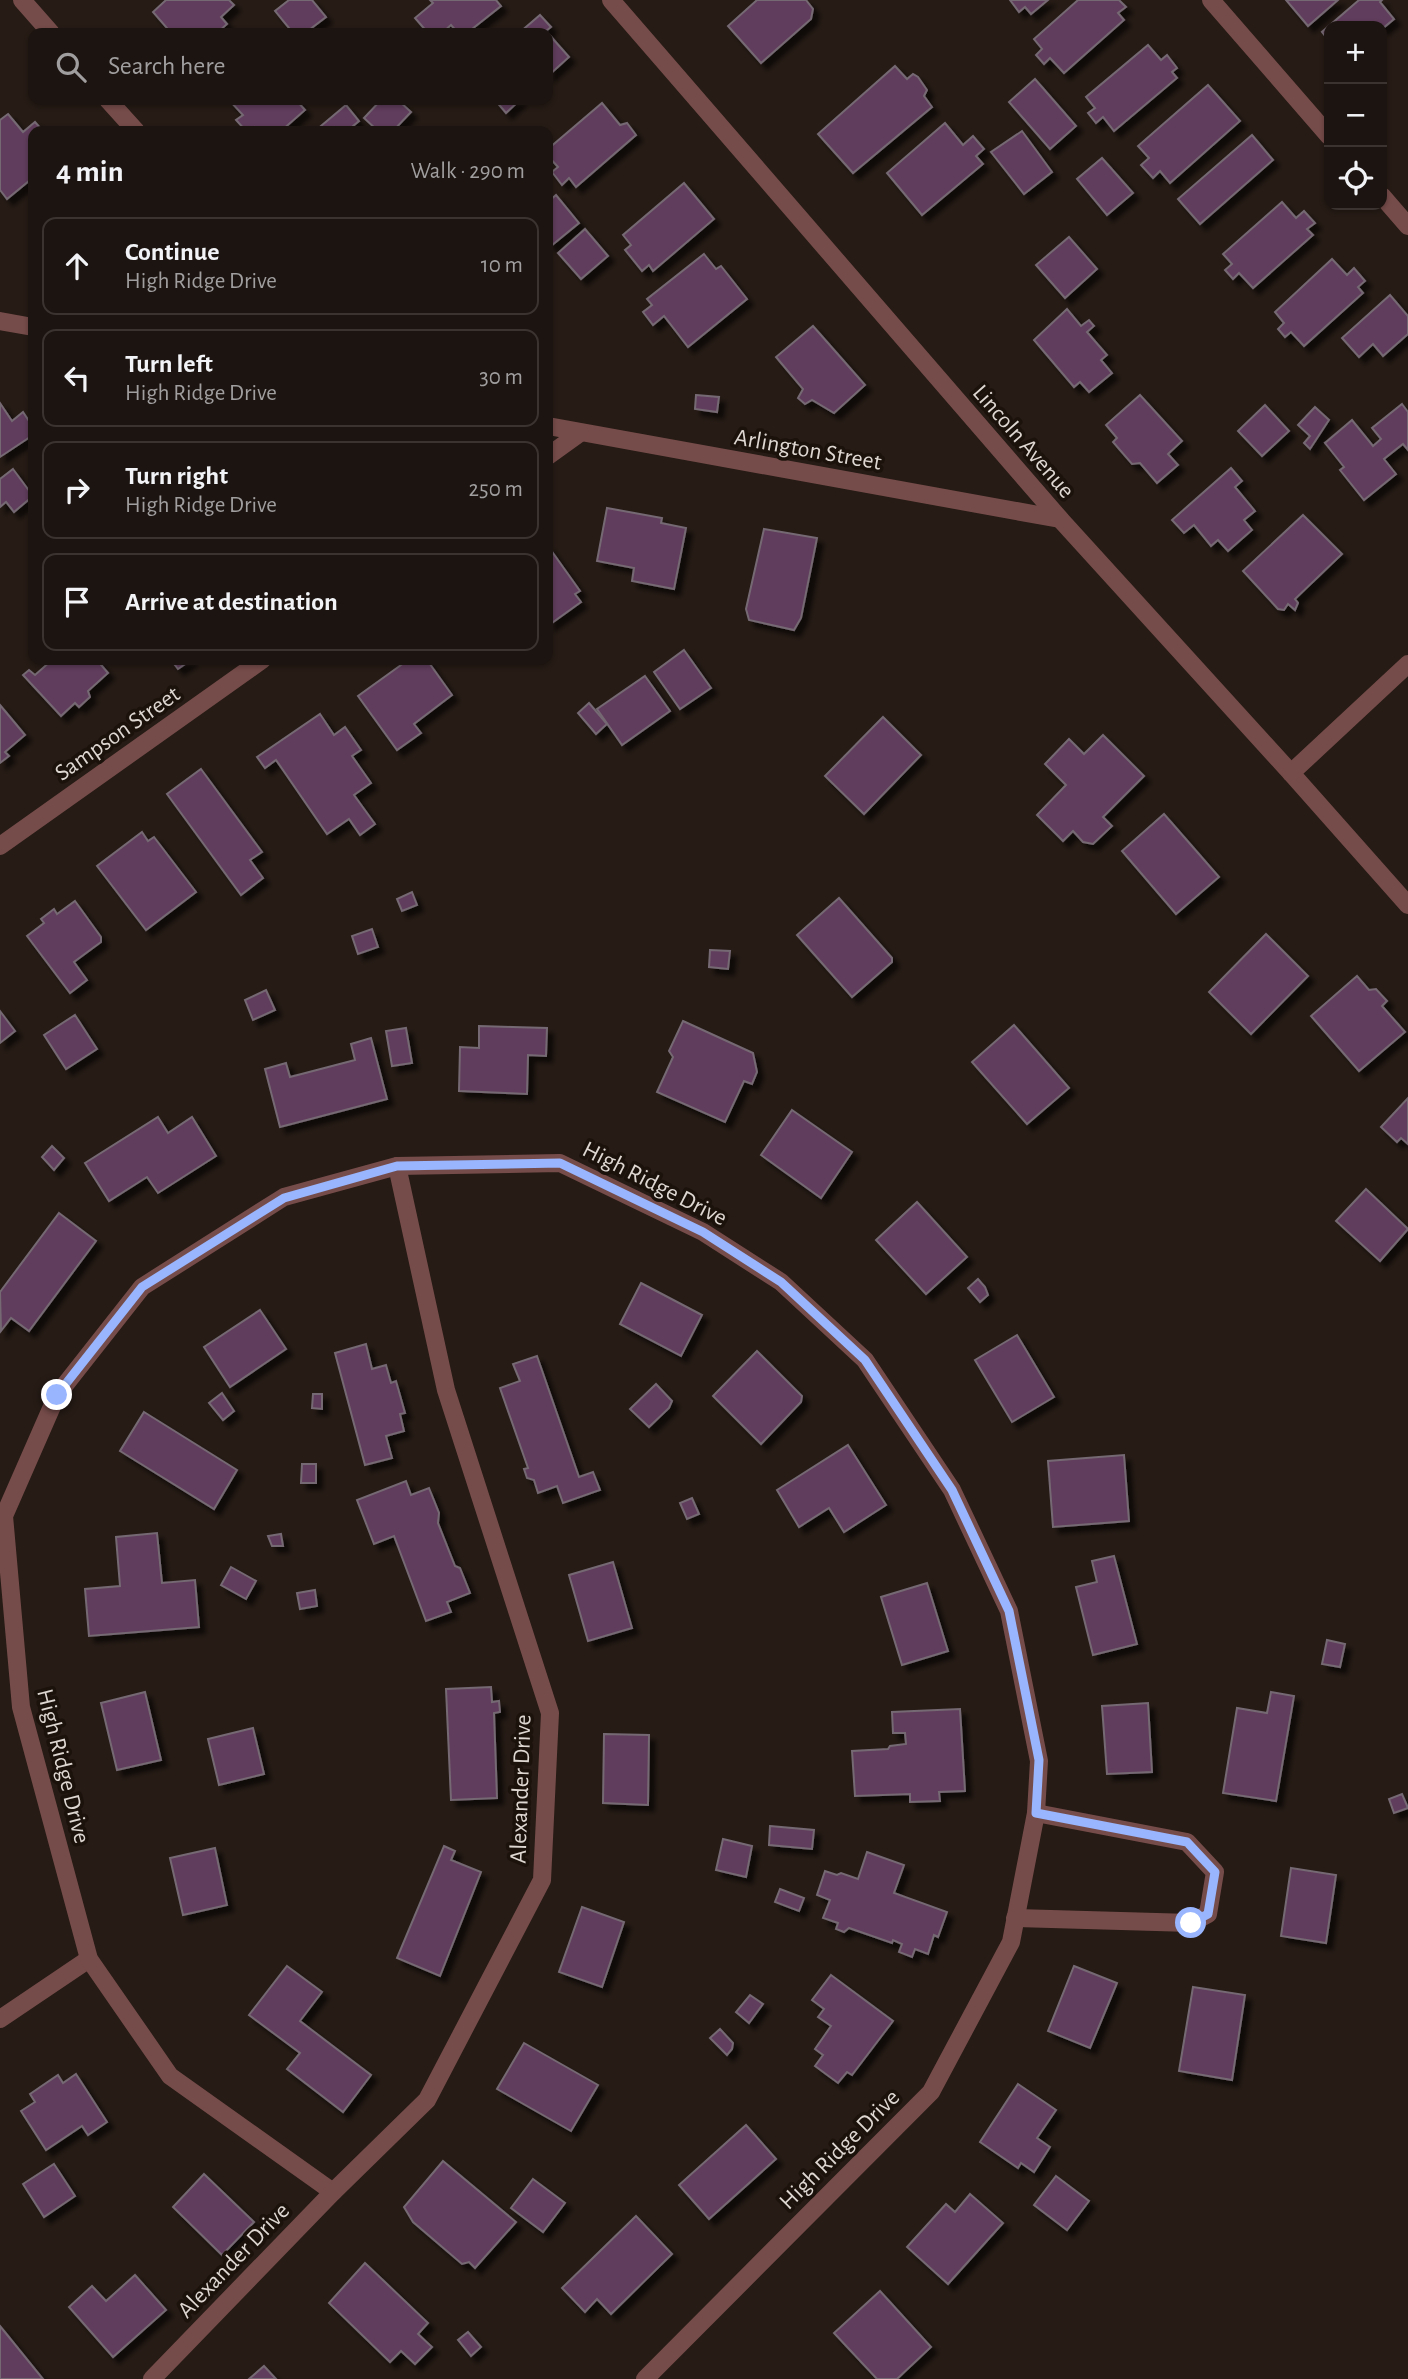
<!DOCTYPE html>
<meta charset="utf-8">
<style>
body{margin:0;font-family:"Alegreya Sans",sans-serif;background:#251d19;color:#f1f3f6}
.controls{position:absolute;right:21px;top:21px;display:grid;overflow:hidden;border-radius:14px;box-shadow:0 2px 5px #0004}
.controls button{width:63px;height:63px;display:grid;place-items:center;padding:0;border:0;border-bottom:2px solid #3a3330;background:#1c1410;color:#f1f3f6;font:35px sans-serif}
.stop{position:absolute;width:21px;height:21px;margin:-16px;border:5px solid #98b5fd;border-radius:50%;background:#fff}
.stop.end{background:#98b5fd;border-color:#fff;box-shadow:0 2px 7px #0008}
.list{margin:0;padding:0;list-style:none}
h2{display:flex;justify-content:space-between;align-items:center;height:91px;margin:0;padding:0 28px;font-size:30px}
h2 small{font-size:23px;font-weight:400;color:#a09e9f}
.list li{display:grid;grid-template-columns:46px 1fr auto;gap:21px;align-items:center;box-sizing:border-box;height:98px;margin:0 14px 14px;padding:0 14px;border:2px solid #3a3330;border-radius:14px}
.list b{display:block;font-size:26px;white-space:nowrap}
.list p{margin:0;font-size:23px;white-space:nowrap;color:#a09e9f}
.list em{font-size:23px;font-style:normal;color:#a09e9f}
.icon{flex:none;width:38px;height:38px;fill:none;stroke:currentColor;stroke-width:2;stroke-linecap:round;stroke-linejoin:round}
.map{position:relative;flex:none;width:1408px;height:2379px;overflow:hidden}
.search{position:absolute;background:#1c1410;box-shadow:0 2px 5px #0004;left:28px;top:28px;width:525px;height:77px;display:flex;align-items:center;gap:18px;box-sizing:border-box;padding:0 24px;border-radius:14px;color:#a09e9f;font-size:26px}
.panel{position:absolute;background:#1c1410;box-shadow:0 2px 5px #0004;left:28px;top:126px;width:525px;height:539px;border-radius:14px}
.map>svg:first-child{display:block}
.building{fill:#613d5c;stroke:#756973;stroke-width:2;filter:url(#shadow)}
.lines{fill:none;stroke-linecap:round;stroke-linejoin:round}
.street{stroke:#764c4a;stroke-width:18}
.route{stroke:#98b5fd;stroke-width:9}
.labels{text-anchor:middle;stroke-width:7;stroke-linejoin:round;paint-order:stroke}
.street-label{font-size:24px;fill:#ddd6d1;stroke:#1c120c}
</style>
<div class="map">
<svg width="1408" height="2379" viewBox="0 0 1408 2379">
<defs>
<filter id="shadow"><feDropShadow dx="6" dy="6" stdDeviation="2" flood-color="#0009"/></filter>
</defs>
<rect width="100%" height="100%" fill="#261b15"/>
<g class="building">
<path d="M166,0H229L234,5L221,17L227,24L217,33H160L167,28L153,12Z"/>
<path d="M289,0H312L326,17L305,33H293L275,11Z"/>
<path d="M430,0H496L501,6L467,33H458L451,25L442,33H428L415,18L433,3Z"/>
<path d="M757,0H806L813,9L811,19L761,63L728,26Z"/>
<path d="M1010,0H1048L1031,14L1025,7L1019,12Z"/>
<path d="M1078,0H1119L1126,7L1118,13L1124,20L1064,73L1050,58L1044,64L1036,55L1042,49L1034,39Z"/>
<path d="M1286,0H1338L1308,26Z"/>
<path d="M1359,0H1382L1380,2L1394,19L1382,29V26H1329V41L1322,32Z"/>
<path d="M540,15L551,27L546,31L569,57L548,76V33H519Z"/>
<path d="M1148,45L1161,60L1167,55L1177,68L1172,72L1177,78L1114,131L1103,117L1096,123L1088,113L1095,108L1086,97Z"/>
<path d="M895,66L907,79L913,74L918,77L927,90L924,96L932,107L853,173L818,134Z"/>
<path d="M1035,79L1076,126L1050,149L1009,102Z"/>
<path d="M1208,85L1240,121L1170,183L1160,171L1153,178L1141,165L1149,158L1138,146Z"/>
<path d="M229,100H299L297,101L305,110L281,131H258L254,127L246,131L236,120L243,115Z"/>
<path d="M381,100H398L411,112L393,131H378L364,118Z"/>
<path d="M495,100H520L506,113Z"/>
<path d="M602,103L620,125L627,123L636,135L576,187L569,178L562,185L552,172L558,167L548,156V149Z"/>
<path d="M346,105L359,121L347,131H315Z"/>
<path d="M8,114L23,132L35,122L43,131H33V186L29,181L7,199L0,190V120Z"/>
<path d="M945,123L963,145L973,136L984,149L976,156L983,164L922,215L887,173Z"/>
<path d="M1022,131L1052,172L1024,194L991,152Z"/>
<path d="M1252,135L1273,160L1200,224L1178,199Z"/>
<path d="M1102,158L1133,193L1107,215L1077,179Z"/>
<path d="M684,183L714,219L653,271L649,265L642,271L625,250L631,245L623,235Z"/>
<path d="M556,195L579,223L551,246L548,241V202Z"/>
<path d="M1282,202L1296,218L1304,211L1315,223L1307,229L1313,235L1253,288L1239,273L1233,279L1225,270L1232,264L1223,254Z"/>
<path d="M585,229L608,256L581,279L558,253Z"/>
<path d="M1069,237L1097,269L1065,298L1036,265Z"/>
<path d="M704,254L716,269L721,266L747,299L688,347L664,316L653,325L643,312L652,305L647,299Z"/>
<path d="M1332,259L1347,275L1354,268L1365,281L1358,287L1363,293L1304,346L1291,332L1285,337L1278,329L1284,323L1275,312Z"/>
<path d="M1390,295L1408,316V334L1383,356L1373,344L1359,357L1342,338Z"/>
<path d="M1067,309L1081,326L1089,320L1094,326L1087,332L1107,355L1101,360L1112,373L1089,392L1080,382L1074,387L1034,340Z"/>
<path d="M813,326L865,385L834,413L812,400L805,404L798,398L803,389L776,357Z"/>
<path d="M696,395L719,397L717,412L695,409Z"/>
<path d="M1140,395L1182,441L1168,454L1178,465L1157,483L1140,463L1132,464L1113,442L1117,438L1106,425Z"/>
<path d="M0,403L12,421L23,412L33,427V435L0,457Z"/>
<path d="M1402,404L1408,412V450L1403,444L1384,459L1396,474L1364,500L1340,470L1344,467L1325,443L1352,420L1373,446L1381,439L1372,428Z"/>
<path d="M1265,405L1289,431L1262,456L1238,431Z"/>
<path d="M1315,407L1329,420L1310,449L1304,443L1310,436L1298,425Z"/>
<path d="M1231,468L1242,481L1235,487L1255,511L1244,520L1252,530L1228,551L1218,540L1211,546L1194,525L1184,533L1172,520Z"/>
<path d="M13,469L33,496L14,512L6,502L0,507V479Z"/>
<path d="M607,508L662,518L661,523L686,528L674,589L632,581L634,568L597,561Z"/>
<path d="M1303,515L1342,554L1295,599L1298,603L1295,610L1288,604L1284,610L1278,609L1243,571Z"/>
<path d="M764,529L817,538L801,618L794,630L749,620L746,609Z"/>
<path d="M548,546L580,591L575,594L581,602L549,625Z"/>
<path d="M684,650L711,688L680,709L654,672Z"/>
<path d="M52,660H97L108,673L88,691L90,697L79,707L75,703L61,716L23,675L29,670L35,675Z"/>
<path d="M171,660H191L178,669Z"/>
<path d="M408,660H427L452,695L414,724L421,733L397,750L358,696Z"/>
<path d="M645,676L670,711L622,745L597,709Z"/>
<path d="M589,703L607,724L596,734L578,713Z"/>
<path d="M0,705L25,735L5,752L9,756L0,763Z"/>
<path d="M320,714L334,735L345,727L361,750L352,756L371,783L354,795L375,824L360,835L349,819L327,834L276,760L265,768L257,757Z"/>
<path d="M883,717L921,755L864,814L825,776Z"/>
<path d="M1103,735L1144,776L1103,817L1112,826L1093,844L1083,842L1073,831L1063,841L1037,815L1066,785L1045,764L1069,739L1084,754Z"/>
<path d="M201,769L262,852L250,860L263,878L241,895L167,794Z"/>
<path d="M1164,814L1219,877L1176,914L1122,851Z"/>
<path d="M142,832L148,841L154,837L196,892L146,930L97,866Z"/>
<path d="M412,892L417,905L402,911L397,899Z"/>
<path d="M839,898L892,958V962L852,997L797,935Z"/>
<path d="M75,901L101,937V942L74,962L87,980L70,993L27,936L44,923L41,919L54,909L57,914Z"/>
<path d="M372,929L378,947L358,954L352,936Z"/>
<path d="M1266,934L1308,976L1251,1034L1209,992Z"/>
<path d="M710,950L730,951L728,969L709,967Z"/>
<path d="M1357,976L1369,990L1376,989L1387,1001L1382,1006L1405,1032L1359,1071L1311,1016Z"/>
<path d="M266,990L275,1010L253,1020L245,1000Z"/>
<path d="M0,1011L15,1031L0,1043Z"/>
<path d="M75,1015L97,1049L66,1069L44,1035Z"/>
<path d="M683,1021L753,1053L757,1072L752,1084L744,1081L725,1122L657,1092L673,1057L669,1051Z"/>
<path d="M1014,1025L1069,1088L1027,1124L972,1062Z"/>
<path d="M479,1026L547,1028L546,1056L528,1055L527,1094L459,1091L460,1047L479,1048Z"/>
<path d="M406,1028L412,1063L392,1066L386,1031Z"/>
<path d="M371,1038L387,1099L280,1127L265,1069L286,1063L290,1077L355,1060L351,1044Z"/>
<path d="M1408,1098V1144L1401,1138L1397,1142L1381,1127Z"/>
<path d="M792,1110L852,1152L821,1198L761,1155Z"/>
<path d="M158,1117L168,1133L192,1117L216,1156L158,1193L147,1177L109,1201L85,1163Z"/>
<path d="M52,1146L64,1158L54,1170L42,1157Z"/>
<path d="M1366,1189L1408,1229L1380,1261L1336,1221Z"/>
<path d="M917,1202L967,1257L926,1294L876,1240Z"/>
<path d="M59,1213L96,1241L29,1331L11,1318L1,1331L0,1292Z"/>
<path d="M978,1279L985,1287L988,1295L980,1302L968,1288Z"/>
<path d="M641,1283L702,1315L681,1356L620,1324Z"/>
<path d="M260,1310L286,1349L230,1387L204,1347Z"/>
<path d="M1017,1335L1054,1397L1012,1422L975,1360Z"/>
<path d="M366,1344L372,1369L386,1365L391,1383L396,1381L405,1413L400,1414L404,1431L386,1436L392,1458L365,1465L335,1353Z"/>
<path d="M757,1351L802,1396L801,1402L761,1444L713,1396Z"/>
<path d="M537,1356L579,1477L593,1472L600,1490L563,1503L557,1486L538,1493L534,1480L527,1478L524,1469L528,1468L500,1388L520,1381L513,1364Z"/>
<path d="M656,1384L672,1401L669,1408L649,1427L630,1409Z"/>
<path d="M222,1393L234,1411L223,1420L209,1403Z"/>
<path d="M313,1394H322V1409L312,1408Z"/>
<path d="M144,1412L237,1470L214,1509L120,1451Z"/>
<path d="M848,1445L886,1505L844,1532L829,1508L799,1527L777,1490Z"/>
<path d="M1124,1455L1129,1521L1053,1527L1048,1461Z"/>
<path d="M302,1464H316V1483H301Z"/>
<path d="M406,1481L411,1495L429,1488L439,1513L438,1523L455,1566L460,1568L470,1593L447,1602L451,1612L426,1621L394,1536L374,1544L357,1500Z"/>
<path d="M692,1498L699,1514L687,1519L680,1503Z"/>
<path d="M157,1533L162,1583L195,1580L199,1627L89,1636L85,1589L120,1586L116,1537Z"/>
<path d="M281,1534L283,1546H272L268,1536Z"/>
<path d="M1114,1556L1137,1644L1093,1655L1076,1587L1097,1582L1092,1561Z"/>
<path d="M613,1562L632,1628L588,1641L569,1575Z"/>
<path d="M231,1567L256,1581L246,1599L221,1585Z"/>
<path d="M927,1583L948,1651L902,1665L881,1597Z"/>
<path d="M315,1590L317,1606L300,1609L297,1593Z"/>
<path d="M1327,1640L1345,1644L1340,1667L1322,1664Z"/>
<path d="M491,1687L492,1702L499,1701L500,1712L494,1713L497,1798L451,1800L446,1689Z"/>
<path d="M145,1692L161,1760L117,1770L101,1703Z"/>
<path d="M1271,1692L1294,1696L1276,1801L1223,1793L1237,1708L1267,1713Z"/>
<path d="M1148,1703L1152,1772L1107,1774L1102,1706Z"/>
<path d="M960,1709L965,1791L939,1792L940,1801L910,1802V1794L855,1796L852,1751L888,1749L890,1746L906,1744L905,1733H893L892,1712Z"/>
<path d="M253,1728L264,1774L219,1785L208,1739Z"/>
<path d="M604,1734L649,1735L648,1805L603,1803Z"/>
<path d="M1402,1794L1408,1808L1394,1813L1389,1799Z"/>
<path d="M770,1826L814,1830L812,1849L769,1845Z"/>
<path d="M723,1839L752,1846L746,1877L716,1870Z"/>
<path d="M444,1846L455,1851L451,1860L481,1872L440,1976L397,1958Z"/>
<path d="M215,1848L227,1905L183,1915L170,1858Z"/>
<path d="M867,1852L904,1865L894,1893L947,1912L938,1937L934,1935L928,1954L915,1949L912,1957L899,1952L902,1944L893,1940L892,1943L849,1928L844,1932L836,1929L838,1923L823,1918L830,1900L817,1895L825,1871L837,1875L841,1873L858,1879Z"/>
<path d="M1291,1868L1336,1875L1326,1943L1281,1936Z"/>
<path d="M780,1889L804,1898L799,1911L775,1902Z"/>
<path d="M582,1907L624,1922L602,1987L559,1972Z"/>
<path d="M287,1966L322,1992L300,2021L371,2075L343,2112L287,2069L300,2053L249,2015Z"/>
<path d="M1074,1966L1117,1983L1090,2048L1048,2031Z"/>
<path d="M831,1975L893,2021L852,2075L847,2072L838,2083L815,2066L823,2055L815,2049L831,2026L818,2017L824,2009L812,2000Z"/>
<path d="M1193,1987L1245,1995L1232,2080L1179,2071Z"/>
<path d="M750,1995L763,2004L749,2023L736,2012Z"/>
<path d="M720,2029L733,2043L732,2049L727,2055L710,2038Z"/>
<path d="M524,2043L598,2085L571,2131L497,2089Z"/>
<path d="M76,2074L107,2122L88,2135L82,2126L46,2150L21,2111L35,2102L30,2094L58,2075L63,2083Z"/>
<path d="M1018,2084L1056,2110L1037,2138L1050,2147L1034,2172L1021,2163L1018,2168L980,2142Z"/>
<path d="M746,2125L776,2159L709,2219L679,2185Z"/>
<path d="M443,2161L516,2222L475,2268L469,2262L462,2264L413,2222L404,2207Z"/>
<path d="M54,2164L75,2196L44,2217L23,2184Z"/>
<path d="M204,2174L254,2222L222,2255L173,2207Z"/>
<path d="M1056,2176L1089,2201L1067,2230L1034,2205Z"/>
<path d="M533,2179L565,2203L543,2232L511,2208Z"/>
<path d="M970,2194L1003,2223L948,2284L907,2247L946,2204L955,2212Z"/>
<path d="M636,2216L672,2254L611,2314L597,2299L585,2312L562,2288Z"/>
<path d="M365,2263L428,2323L418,2334L432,2347L415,2364L401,2351L390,2362L329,2303Z"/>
<path d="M135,2275L166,2310L113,2357L69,2307L92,2286L106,2301Z"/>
<path d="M880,2291L931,2347L897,2379H877L834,2333Z"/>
<path d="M0,2326L43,2379H0Z"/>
<path d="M468,2332L481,2347L471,2356L458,2340Z"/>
<path d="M264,2366L276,2379H249Z"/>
</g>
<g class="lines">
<g class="street">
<path d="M22,0L51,33"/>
<path d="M611,0L1060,519L1291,773L1408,905"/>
<path d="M1211,0L1329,136"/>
<path d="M108,100L136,131"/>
<path d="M1382,196L1408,226"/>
<path d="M0,321L33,327"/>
<path d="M548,426L1060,519"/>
<path d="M548,456L580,433"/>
<path d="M1291,773L1408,664"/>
<path d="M0,846L262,660"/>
<path d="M1015,1918L1191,1923L1208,1914L1215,1872L1187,1842L1036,1813"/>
<path d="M0,2019L89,1959"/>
<path d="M333,2192L170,2076L89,1959L21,1707L4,1516L57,1395L142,1287L284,1197L397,1166L560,1163L703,1232L781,1282L865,1360L952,1490L1009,1611L1039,1761L1036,1813L1011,1942L931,2092L645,2379"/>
<path d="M152,2379L333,2192L427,2100L542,1880L550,1713L446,1390L397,1166"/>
</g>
</g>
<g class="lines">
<path class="route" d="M57,1395L142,1287L284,1198L397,1166L560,1163L703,1232L781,1282L865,1360L952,1490L1009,1611L1039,1760L1036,1813L1187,1842L1215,1872L1208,1914L1191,1923"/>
</g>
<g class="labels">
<g class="street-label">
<text transform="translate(1024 441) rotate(49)" y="8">Lincoln Avenue</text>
<text transform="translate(808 449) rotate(10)" y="8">Arlington Street</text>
<text transform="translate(117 733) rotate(-35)" y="8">Sampson Street</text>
<text transform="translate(655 1183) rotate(27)" y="8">High Ridge Drive</text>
<text transform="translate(64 1766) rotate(76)" y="8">High Ridge Drive</text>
<text transform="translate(520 1789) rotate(-88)" y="8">Alexander Drive</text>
<text transform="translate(839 2149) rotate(-45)" y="8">High Ridge Drive</text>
<text transform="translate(233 2260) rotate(-46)" y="8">Alexander Drive</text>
</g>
</g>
</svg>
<div class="controls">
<button>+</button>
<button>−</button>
<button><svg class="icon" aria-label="locate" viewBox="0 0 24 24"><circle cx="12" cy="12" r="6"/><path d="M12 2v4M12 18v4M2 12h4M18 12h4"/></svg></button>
</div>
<div class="stop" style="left:1191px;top:1923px"></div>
<div class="stop end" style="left:57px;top:1395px"></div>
<div class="search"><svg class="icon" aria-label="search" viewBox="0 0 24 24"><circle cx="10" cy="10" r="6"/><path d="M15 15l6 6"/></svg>Search here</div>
<section class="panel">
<h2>4 min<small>Walk · 290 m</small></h2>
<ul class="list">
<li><svg class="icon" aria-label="ahead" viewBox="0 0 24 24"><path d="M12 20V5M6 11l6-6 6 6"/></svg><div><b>Continue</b><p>High Ridge Drive</p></div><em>10 m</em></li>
<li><svg class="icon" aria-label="left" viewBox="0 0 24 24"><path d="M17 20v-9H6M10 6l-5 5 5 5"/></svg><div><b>Turn left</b><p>High Ridge Drive</p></div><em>30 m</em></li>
<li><svg class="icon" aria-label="right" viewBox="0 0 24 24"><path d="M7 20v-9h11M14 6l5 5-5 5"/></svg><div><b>Turn right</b><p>High Ridge Drive</p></div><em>250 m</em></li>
<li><svg class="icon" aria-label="arrive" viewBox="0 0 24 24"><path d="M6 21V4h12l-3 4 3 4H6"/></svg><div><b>Arrive at destination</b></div></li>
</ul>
</section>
</div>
